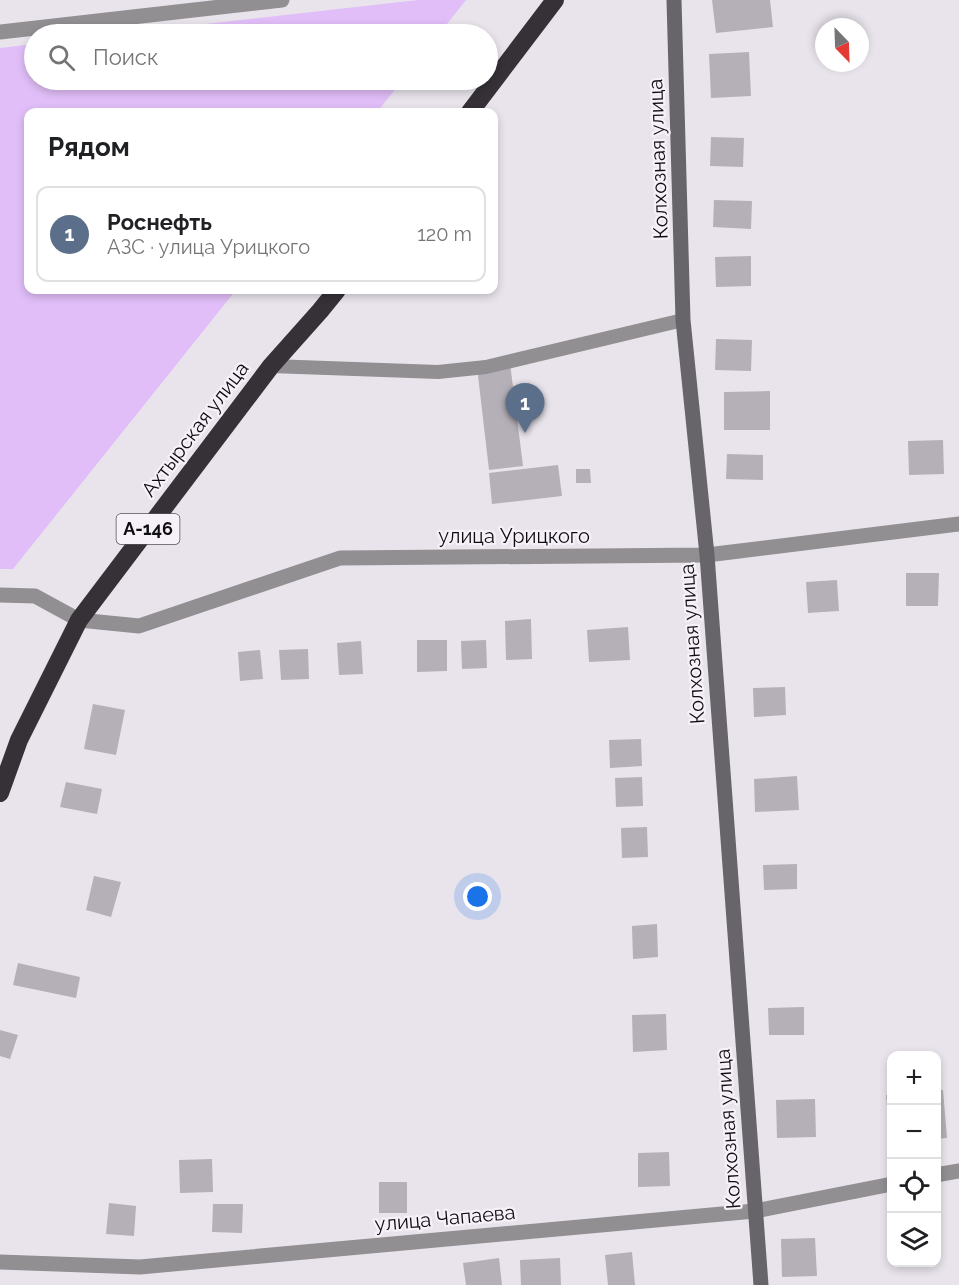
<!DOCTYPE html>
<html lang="ru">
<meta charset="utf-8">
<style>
body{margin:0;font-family:Raleway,sans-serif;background:#f2f2f2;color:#202124}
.controls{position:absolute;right:18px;bottom:18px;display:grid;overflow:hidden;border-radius:12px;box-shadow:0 3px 9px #0003}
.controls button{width:54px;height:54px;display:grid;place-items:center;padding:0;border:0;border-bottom:2px solid #e0e0e0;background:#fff;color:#202124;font:30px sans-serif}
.compass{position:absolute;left:815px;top:18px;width:54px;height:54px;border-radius:50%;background:#fff;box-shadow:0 3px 9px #0003;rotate:157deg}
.you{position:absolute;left:478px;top:897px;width:21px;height:21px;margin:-15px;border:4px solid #fff;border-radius:50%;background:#1a73e8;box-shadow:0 0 0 9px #1a73e833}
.badge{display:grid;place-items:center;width:39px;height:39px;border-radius:50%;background:#887d23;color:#fff;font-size:20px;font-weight:700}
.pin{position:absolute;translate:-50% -50px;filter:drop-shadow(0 2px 3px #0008)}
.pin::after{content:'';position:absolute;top:32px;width:21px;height:18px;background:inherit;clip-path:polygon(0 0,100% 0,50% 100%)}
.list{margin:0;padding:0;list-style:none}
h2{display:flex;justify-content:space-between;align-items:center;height:78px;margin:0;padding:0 24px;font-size:26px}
h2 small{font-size:20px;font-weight:400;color:#757577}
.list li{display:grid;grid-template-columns:39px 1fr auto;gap:18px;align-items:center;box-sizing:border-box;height:96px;margin:0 12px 12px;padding:0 12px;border:2px solid #e0e0e0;border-radius:12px}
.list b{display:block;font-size:22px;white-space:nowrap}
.list p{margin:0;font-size:20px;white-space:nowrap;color:#757577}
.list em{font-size:20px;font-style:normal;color:#757577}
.icon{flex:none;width:33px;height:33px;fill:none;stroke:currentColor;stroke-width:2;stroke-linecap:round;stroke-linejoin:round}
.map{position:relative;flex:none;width:959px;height:1285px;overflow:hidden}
.search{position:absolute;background:#fff;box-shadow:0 3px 9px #0003;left:24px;top:24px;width:474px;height:66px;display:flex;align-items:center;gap:15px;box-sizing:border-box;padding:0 21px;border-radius:33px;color:#757577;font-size:22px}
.panel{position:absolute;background:#fff;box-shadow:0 3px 9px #0003;left:24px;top:108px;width:474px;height:186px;border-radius:12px}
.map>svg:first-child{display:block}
.green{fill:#e1bef8}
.building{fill:#b5b0b8}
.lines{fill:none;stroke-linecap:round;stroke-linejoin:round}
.lane{stroke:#918f92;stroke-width:14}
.street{stroke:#918f92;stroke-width:15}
.secondary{stroke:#68656a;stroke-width:15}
.highway{stroke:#353137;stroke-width:18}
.labels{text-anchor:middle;stroke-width:4.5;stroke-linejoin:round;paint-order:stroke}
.shield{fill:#f6f1f9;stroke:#545156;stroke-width:1.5}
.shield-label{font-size:18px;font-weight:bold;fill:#0f0d10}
.street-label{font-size:20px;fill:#0f0d10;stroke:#f6f1f9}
</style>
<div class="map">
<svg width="959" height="1285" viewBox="0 0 959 1285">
<rect width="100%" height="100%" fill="#e9e4ec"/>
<g class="green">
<path d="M418,0H466L439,34H118Z"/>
<path d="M34,44V80H403L377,112H28V290H236L13,569H0V48Z"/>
</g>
<g class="building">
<path d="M712,0H770L773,27L716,33Z"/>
<path d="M749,52L751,96L711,98L709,54Z"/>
<path d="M711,137L744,138L743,167L710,166Z"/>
<path d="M714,200L752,201L751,229L713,227Z"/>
<path d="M751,256V286L716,287L715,257Z"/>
<path d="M716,339L752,340L751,371L715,370Z"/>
<path d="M510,363L523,466L489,470L477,367Z"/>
<path d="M770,391V430H724V392Z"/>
<path d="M943,440L944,474L909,475L908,441Z"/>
<path d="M727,454L763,455V480L726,479Z"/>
<path d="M558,465L562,496L492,504L489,473Z"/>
<path d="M576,469H590L591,483H576Z"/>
<path d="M906,573H939L938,606H906Z"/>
<path d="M837,580L839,611L808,613L806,582Z"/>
<path d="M531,619L532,659L506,660L505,621Z"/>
<path d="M628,627L630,660L589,662L587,630Z"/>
<path d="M417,640H447V671L417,672Z"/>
<path d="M486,640L487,668L462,669L461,641Z"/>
<path d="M361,641L363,674L339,675L337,643Z"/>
<path d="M308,649L309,679L281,680L279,650Z"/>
<path d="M260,650L263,679L240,681L238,652Z"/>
<path d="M785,687L786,715L754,717L753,688Z"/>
<path d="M93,704L125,710L116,755L84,749Z"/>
<path d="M641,739L642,766L610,768L609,740Z"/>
<path d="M797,776L799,810L755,812L754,779Z"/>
<path d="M642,777L643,806L616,807L615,778Z"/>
<path d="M66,782L102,789L97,814L60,807Z"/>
<path d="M647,827L648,857L622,858L621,828Z"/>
<path d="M797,864V889L764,890L763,865Z"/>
<path d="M94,876L121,882L111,917L86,910Z"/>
<path d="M657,924L658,957L633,959L632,926Z"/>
<path d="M18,963L80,977L76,998L13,985Z"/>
<path d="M804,1007V1035H769L768,1008Z"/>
<path d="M666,1014L667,1050L633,1052L632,1015Z"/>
<path d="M0,1030L18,1035L10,1059L0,1056Z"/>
<path d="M936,1090H943L947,1138L936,1139Z"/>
<path d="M892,1094V1138H890L886,1095Z"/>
<path d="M815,1099L816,1137L777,1138L776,1100Z"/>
<path d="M669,1152L670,1186L638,1187V1153Z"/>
<path d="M212,1159L213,1192L180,1193L179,1160Z"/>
<rect x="379" y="1182" width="28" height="31"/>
<path d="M109,1203L136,1206L134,1236L106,1234Z"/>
<path d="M213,1204H243L242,1233L212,1232Z"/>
<path d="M815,1238L817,1276L782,1277L781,1239Z"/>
<path d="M632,1252L635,1285H608L605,1255Z"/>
<path d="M499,1258L502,1285H466L463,1263Z"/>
<path d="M560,1258L561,1285H521L520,1260Z"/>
</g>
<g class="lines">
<path class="lane" d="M271,366L438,372L486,367L683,320"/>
<g class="street">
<path d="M0,32L282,0"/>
<path d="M0,595L35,596L79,620L139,626L340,558L707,555L959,524"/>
<path d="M936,1175L959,1171"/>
<path d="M0,1262L140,1267L755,1211L892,1184"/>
</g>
<path class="secondary" d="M674,0L683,320L707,555L761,1285"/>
<g class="highway">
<path d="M470,112L555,0"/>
<path d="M0,793L19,740L79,620L271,366L320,311L337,290"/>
</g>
</g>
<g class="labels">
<rect class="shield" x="116.5" y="514" width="63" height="30" rx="4.5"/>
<g class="shield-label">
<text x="148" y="535">А-146</text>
</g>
<g class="street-label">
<text transform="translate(658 159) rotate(-92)" y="7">Колхозная улица</text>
<text transform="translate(195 429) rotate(-53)" y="7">Ахтырская улица</text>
<text x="514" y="543">улица Урицкого</text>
<text transform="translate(692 644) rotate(-94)" y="7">Колхозная улица</text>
<text transform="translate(728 1129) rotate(-94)" y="7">Колхозная улица</text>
<text transform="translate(445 1218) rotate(-5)" y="7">улица Чапаева</text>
</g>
</g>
</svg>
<div class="controls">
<button>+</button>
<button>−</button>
<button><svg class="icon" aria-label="locate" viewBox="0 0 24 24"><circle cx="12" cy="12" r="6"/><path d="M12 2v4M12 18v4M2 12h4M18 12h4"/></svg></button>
<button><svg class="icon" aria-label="layers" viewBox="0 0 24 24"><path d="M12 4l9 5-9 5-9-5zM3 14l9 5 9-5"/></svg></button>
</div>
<svg class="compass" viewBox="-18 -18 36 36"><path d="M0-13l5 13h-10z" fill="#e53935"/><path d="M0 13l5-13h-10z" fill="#757577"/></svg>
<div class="you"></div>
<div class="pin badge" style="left:525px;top:433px;background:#5c6f8a">1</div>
<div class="search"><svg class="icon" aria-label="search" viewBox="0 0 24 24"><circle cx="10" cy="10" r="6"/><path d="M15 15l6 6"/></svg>Поиск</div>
<section class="panel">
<h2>Рядом<small></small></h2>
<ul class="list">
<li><span class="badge" style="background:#5c6f8a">1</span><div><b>Роснефть</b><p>АЗС · улица Урицкого</p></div><em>120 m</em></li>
</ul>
</section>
</div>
